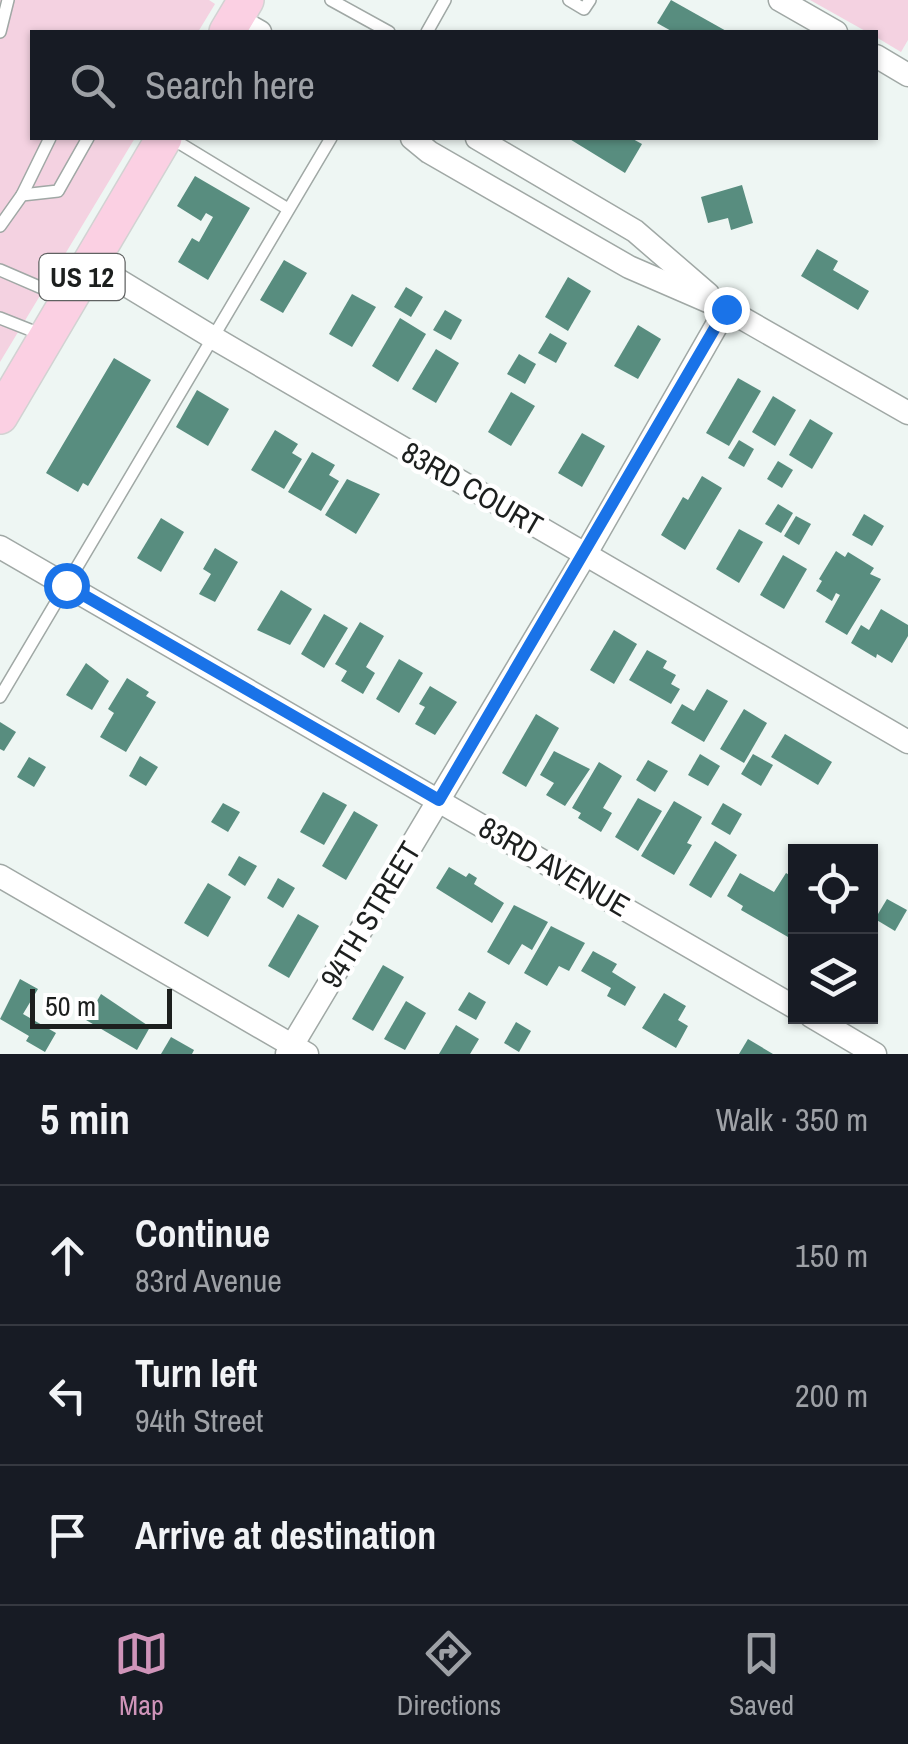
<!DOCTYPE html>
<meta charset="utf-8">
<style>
body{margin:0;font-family:"Archivo Narrow",sans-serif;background:#20242c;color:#f1f3f6}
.controls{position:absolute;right:30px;bottom:30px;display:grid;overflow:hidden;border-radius:0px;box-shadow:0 2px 8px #0004}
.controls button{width:90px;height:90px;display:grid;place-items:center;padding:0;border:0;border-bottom:2px solid #363941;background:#171b24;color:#f1f3f6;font:50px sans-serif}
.scale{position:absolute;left:30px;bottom:25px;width:142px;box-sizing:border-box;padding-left:10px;border:5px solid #1c1f1e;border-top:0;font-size:28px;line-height:35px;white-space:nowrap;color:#1c1f1e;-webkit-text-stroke:8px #fff;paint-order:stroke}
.stop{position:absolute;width:30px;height:30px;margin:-22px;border:8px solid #1a73e8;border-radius:50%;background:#fff}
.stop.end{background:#1a73e8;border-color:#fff;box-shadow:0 2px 10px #0008}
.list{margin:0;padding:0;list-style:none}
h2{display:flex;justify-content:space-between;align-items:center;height:130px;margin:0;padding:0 40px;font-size:42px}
h2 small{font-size:32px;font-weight:400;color:#9ea1a6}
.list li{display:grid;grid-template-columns:65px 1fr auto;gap:30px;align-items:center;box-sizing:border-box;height:140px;padding:0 40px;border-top:2px solid #363941}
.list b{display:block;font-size:38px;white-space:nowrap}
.list p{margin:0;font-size:32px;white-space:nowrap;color:#9ea1a6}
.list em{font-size:32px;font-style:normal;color:#9ea1a6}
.icon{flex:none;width:55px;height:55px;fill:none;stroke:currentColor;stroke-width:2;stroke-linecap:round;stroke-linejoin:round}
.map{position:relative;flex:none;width:908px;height:1054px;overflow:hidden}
.search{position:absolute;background:#171b24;box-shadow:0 2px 8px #0004;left:30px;right:30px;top:30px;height:110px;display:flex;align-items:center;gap:25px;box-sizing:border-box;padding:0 35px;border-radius:0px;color:#9ea1a6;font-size:38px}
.sheet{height:550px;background:#171b24}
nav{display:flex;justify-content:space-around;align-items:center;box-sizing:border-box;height:140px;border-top:2px solid #363941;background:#171b24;font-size:28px;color:#9ea1a6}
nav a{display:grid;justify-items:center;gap:5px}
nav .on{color:#cf94b9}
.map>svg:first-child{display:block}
.green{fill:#f4d2e1}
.building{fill:#588d7f}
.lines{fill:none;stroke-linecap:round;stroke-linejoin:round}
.lane-casing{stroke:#a0a8a5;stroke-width:14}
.street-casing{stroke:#a0a8a5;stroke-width:25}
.primary-casing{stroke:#d2d2d2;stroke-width:38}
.lane{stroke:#fff;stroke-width:11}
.street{stroke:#fff;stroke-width:22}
.primary{stroke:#fbd0e3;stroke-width:35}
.route{stroke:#1a73e8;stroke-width:12}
.labels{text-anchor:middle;stroke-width:9;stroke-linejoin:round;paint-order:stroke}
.shield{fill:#fff;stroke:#606262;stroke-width:2.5}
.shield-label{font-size:28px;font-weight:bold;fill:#1c1f1e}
.street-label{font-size:30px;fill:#1c1f1e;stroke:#fff}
</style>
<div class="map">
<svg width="908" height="1054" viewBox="0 0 908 1054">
<rect width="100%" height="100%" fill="#eef6f3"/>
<g class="green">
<path d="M0,0H209L215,4L198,32H32V138H135L0,362Z"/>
<path d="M810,0H908V40L901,52L876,37V32H867Z"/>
</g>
<g class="building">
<path d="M671,0L728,32H673L657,23Z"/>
<path d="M568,138H631L642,144L625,173Z"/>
<path d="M195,176L250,208L208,280L178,262L192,238L199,242L213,217L206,213L201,221L177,206Z"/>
<path d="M742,185L753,223L731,230L728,218L708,223L701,197Z"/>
<path d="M817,249L838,261L833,270L869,291L858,310L801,276Z"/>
<path d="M284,260L307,273L283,313L260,300Z"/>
<path d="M568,277L591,291L568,331L545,317Z"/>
<path d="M406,287L423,297L411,317L394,307Z"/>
<path d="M352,294L376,307L352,347L329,334Z"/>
<path d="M445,310L462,320L451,340L433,330Z"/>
<path d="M400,318L426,334L398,382L372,366Z"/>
<path d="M638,325L661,339L638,379L614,366Z"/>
<path d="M550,333L567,343L556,363L538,353Z"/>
<path d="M436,349L459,363L436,403L412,389Z"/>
<path d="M519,354L536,364L525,384L507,374Z"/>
<path d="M114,358L151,380L88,486L83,483L78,492L46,473Z"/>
<path d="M738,378L761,391L729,446L706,433Z"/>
<path d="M197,390L229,409L208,446L176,427Z"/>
<path d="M511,392L535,406L511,446L488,432Z"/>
<path d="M773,396L796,410L775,446L752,432Z"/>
<path d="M810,419L833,433L812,469L789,455Z"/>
<path d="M275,430L298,444L292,453L302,459L284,489L251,470Z"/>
<path d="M582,433L605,446L582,487L558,473Z"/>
<path d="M739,440L754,449L744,467L728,458Z"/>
<path d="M312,452L335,465L329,475L339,481L321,511L288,492Z"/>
<path d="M778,461L793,470L782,488L767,479Z"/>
<path d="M702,476L722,488L685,550L661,535L683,497L688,500Z"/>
<path d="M347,479L380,494L356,534L325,515Z"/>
<path d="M778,504L793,513L781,533L765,524Z"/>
<path d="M864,514L884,526L872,546L852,535Z"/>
<path d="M796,516L811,524L799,545L784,536Z"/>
<path d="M161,518L184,532L161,572L137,558Z"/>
<path d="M739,529L763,542L739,583L716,569Z"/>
<path d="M215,548L238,562L215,602L199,594L211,574L203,569Z"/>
<path d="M836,551L845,557L848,552L874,568L870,574L881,579L847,635L825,622L840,595L836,593L832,601L816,591L822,581L819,579Z"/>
<path d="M783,555L807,569L784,609L760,595Z"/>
<path d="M281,590L312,609L290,645L257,630Z"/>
<path d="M881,609L908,625V636L892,663L877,654L876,658L851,643L861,625L869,630Z"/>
<path d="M324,614L348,628L324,668L301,654Z"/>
<path d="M360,622L384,636L366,667L375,673L363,694L341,681L347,671L335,664Z"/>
<path d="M614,630L637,644L614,684L590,670Z"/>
<path d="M647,650L667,661L663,668L676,675L671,684L680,689L671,704L629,680Z"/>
<path d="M399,659L423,673L399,713L376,699Z"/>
<path d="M86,663L109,681L92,710L66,695Z"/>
<path d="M127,678L149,692L146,696L156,702L126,752L100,737L114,713L108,709Z"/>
<path d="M430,686L457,702L435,735L415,724L425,707L419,704Z"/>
<path d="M707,689L728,701L704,742L671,723L682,704L694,711Z"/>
<path d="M744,709L767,723L744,763L720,749Z"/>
<path d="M536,714L559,728L526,787L502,773Z"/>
<path d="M0,722L16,732L4,751L0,749Z"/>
<path d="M785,734L832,762L818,785L771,757Z"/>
<path d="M554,751L590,769L565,806L546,795L554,783L540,775Z"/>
<path d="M700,754L720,766L708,786L688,775Z"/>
<path d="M753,754L773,765L761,786L741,774Z"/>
<path d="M140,756L158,767L146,786L129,776Z"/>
<path d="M29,757L46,767L34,787L17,777Z"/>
<path d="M648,760L668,771L655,792L636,780Z"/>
<path d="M599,762L622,776L603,808L612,813L601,832L578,818L581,813L572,808Z"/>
<path d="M323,792L347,805L324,845L300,832Z"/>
<path d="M638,798L662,811L638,851L615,837Z"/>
<path d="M674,801L702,817L687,843L692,845L674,875L641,856Z"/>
<path d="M223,803L240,812L228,832L211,822Z"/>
<path d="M723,803L742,814L730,835L711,824Z"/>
<path d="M354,811L378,825L346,880L322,866Z"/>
<path d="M715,841L737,855L711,898L689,885Z"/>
<path d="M239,856L257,866L245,886L228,875Z"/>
<path d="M449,867L466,877L469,873L477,878L474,884L504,903L492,923L436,888Z"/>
<path d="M740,873L774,892L786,873L796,879V924L788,937L741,910L743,906L727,896Z"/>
<path d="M278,878L295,888L283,908L267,898Z"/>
<path d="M208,883L231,897L208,937L184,923Z"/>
<path d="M887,899L907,910L895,931L875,919Z"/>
<path d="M514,905L548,922L532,950L522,944L509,965L487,952Z"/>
<path d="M298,914L319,926L289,978L268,966Z"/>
<path d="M551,926L585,943L569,971L559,966L547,986L524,973Z"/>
<path d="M593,951L617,964L612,972L636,987L625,1006L607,996L611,988L581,971Z"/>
<path d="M383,965L404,977L373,1031L352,1019Z"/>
<path d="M20,979L38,989L23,1014L56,1033L45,1052L26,1041L29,1036L0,1019Z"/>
<path d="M469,992L486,1002L476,1020L458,1010Z"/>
<path d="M664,993L686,1006L678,1020L688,1026L676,1048L642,1028Z"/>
<path d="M101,994L150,1027L137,1050L86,1020Z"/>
<path d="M406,1001L426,1013L405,1050L384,1039Z"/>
<path d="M516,1022L531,1031L519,1052L504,1043Z"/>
<path d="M456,1025L479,1039L470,1054H439Z"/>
<path d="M171,1037L194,1050L192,1054H161Z"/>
<path d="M748,1039L773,1054H739Z"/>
</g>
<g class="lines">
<g class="lane-casing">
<g id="lane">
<path d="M331,0L389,32"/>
<path d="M569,0L584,9L590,0"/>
<path d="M0,32L8,0"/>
<path d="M427,32L445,0"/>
<path d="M171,138L288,209"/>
<path d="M22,195L50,138"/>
<path d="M0,226L22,195L58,191L88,138"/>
<path d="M0,270L65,298"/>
<path d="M0,318L43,335"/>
<path d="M0,697L331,138"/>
</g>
</g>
<g class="street-casing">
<g id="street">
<path d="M780,0L836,32"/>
<path d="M235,18L260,32"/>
<path d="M876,56L908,75"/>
<path d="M412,138L429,152L629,267L726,309L908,413"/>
<path d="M477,138L635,231L708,294"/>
<path d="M90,263L212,337L908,742"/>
<path d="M0,547L796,1008"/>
<path d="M0,876L307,1054"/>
<path d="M811,1016L875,1054"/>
<path d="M287,1054L585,555L726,309"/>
</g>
</g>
<g class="primary-casing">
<g id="primary">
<path d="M227,32L246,0"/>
<path d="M0,416L164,138"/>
</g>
</g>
<use href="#lane" class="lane"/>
<use href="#street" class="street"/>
<use href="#primary" class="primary"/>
</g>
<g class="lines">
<path class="route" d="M66,585L439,800L726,309"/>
</g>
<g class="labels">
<rect class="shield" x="39.5" y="254" width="85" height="46" rx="8"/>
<g class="shield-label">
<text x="82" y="287">US 12</text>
</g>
<g class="street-label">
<text transform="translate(472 489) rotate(30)" y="10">83RD COURT</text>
<text transform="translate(554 867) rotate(30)" y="10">83RD AVENUE</text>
<text transform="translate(371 915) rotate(-59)" y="10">94TH STREET</text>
</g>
</g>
</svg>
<div class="controls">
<button><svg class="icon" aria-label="locate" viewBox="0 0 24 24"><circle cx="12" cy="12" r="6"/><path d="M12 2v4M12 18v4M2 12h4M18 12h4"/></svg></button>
<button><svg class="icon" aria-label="layers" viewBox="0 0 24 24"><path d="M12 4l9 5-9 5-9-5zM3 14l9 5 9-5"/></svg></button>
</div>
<div class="scale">50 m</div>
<div class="stop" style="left:66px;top:585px"></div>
<div class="stop end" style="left:726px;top:309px"></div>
<div class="search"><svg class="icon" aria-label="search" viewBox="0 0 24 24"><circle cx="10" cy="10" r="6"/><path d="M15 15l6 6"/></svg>Search here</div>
</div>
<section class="sheet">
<h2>5 min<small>Walk · 350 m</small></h2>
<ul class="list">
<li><svg class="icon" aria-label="ahead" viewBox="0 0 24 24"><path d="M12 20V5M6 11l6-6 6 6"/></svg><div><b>Continue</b><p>83rd Avenue</p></div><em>150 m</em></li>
<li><svg class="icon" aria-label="left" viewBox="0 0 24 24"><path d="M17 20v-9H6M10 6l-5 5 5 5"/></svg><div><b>Turn left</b><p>94th Street</p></div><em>200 m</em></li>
<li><svg class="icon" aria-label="arrive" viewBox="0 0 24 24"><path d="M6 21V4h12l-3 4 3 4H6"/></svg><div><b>Arrive at destination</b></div></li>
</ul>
</section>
<nav>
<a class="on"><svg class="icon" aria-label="map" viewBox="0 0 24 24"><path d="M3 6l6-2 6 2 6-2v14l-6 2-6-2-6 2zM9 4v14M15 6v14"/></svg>Map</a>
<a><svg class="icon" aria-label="directions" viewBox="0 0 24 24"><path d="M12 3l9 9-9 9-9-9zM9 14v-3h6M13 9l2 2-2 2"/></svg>Directions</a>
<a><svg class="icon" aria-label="saved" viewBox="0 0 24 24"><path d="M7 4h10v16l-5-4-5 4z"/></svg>Saved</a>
</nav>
